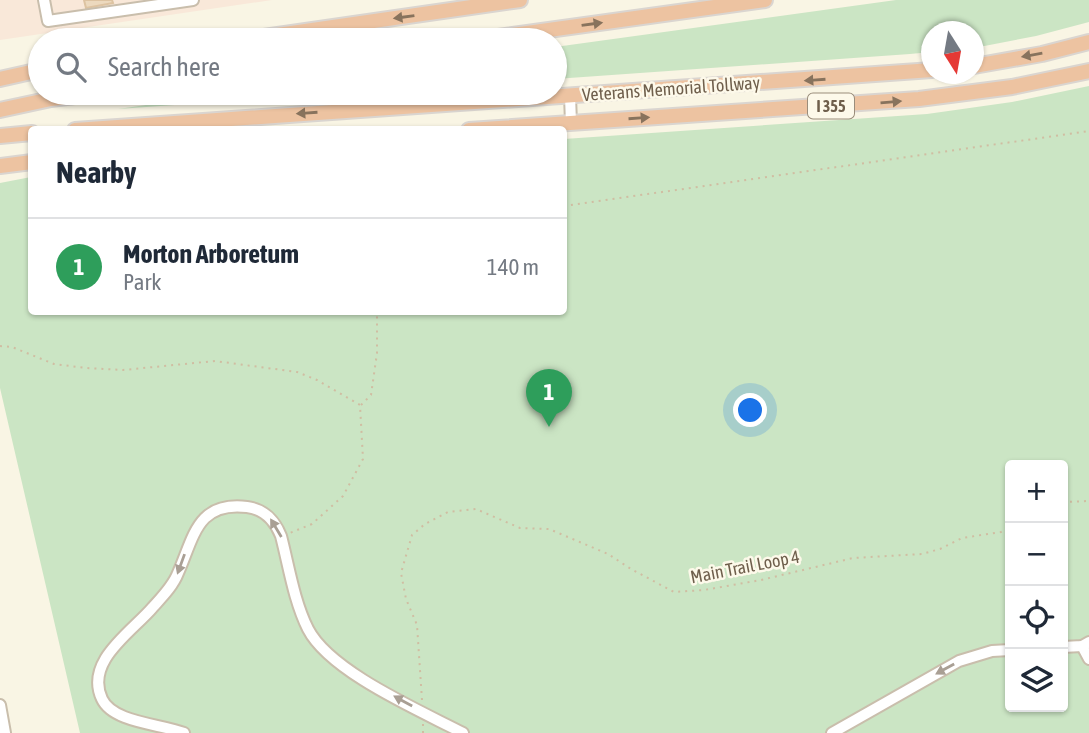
<!DOCTYPE html>
<meta charset="utf-8">
<style>
body{margin:0;font-family:"Asap Condensed",sans-serif;background:#f2f2f3;color:#1f2937}
.controls{position:absolute;right:21px;bottom:21px;display:grid;overflow:hidden;border-radius:7px;box-shadow:0 2px 5px #0004}
.controls button{width:63px;height:63px;display:grid;place-items:center;padding:0;border:0;border-bottom:2px solid #e0e1e3;background:#fff;color:#1f2937;font:35px sans-serif}
.compass{position:absolute;left:921px;top:21px;width:63px;height:63px;border-radius:50%;background:#fff;box-shadow:0 2px 5px #0004;rotate:169deg}
.you{position:absolute;left:751px;top:411px;width:24px;height:24px;margin:-18px;border:5px solid #fff;border-radius:50%;background:#1a73e8;box-shadow:0 0 0 10px #1a73e833}
.badge{display:grid;place-items:center;width:46px;height:46px;border-radius:50%;background:#725544;color:#fff;font-size:23px;font-weight:700}
.pin{position:absolute;translate:-50% -58px;filter:drop-shadow(0 2px 4px #0008)}
.pin::after{content:'';position:absolute;top:37px;width:24px;height:21px;background:inherit;clip-path:polygon(0 0,100% 0,50% 100%)}
.list{margin:0;padding:0;list-style:none}
h2{display:flex;justify-content:space-between;align-items:center;height:91px;margin:0;padding:0 28px;font-size:30px}
h2 small{font-size:23px;font-weight:400;color:#747a83}
.list li{display:grid;grid-template-columns:46px 1fr auto;gap:21px;align-items:center;box-sizing:border-box;height:98px;padding:0 28px;border-top:2px solid #e0e1e3}
.list b{display:block;font-size:26px;white-space:nowrap}
.list p{margin:0;font-size:23px;white-space:nowrap;color:#747a83}
.list em{font-size:23px;font-style:normal;color:#747a83}
.icon{flex:none;width:38px;height:38px;fill:none;stroke:currentColor;stroke-width:2;stroke-linecap:round;stroke-linejoin:round}
.map{position:relative;flex:none;width:1089px;height:733px;overflow:hidden}
.search{position:absolute;background:#fff;box-shadow:0 2px 5px #0004;left:28px;top:28px;width:539px;height:77px;display:flex;align-items:center;gap:18px;box-sizing:border-box;padding:0 24px;border-radius:38px;color:#747a83;font-size:26px}
.panel{position:absolute;background:#fff;box-shadow:0 2px 5px #0004;left:28px;top:126px;width:539px;height:189px;border-radius:7px}
.map>svg:first-child{display:block}
.commercial{fill:#f9e8d9}
.green{fill:#cbe5c4;fill-rule:evenodd}
.building{fill:#ecd9be;stroke:#ddc3a1;stroke-width:2}
.lines{fill:none;stroke-linecap:round;stroke-linejoin:round}
.minor-casing{stroke:#c9beac;stroke-width:14}
.highway-casing{stroke:#dad5d0;stroke-width:18}
.path{stroke:#d0bda2;stroke-width:2;stroke-dasharray:2 5;stroke-linecap:butt}
.minor{stroke:#fff;stroke-width:10}
.highway{stroke:#edc3a1;stroke-width:14}
.oneway{fill:#88735d}
.oneway2{fill:#a99f94}
.labels{text-anchor:middle;stroke-width:5;stroke-linejoin:round;paint-order:stroke}
.shield{fill:#fdf9ea;stroke:#9a8d7b;stroke-width:2}
.shield-label{font-size:16px;font-weight:bold;fill:#6f5f4c}
.street-label{font-size:18px;fill:#6f5f4c;stroke:#fdf9ea}
</style>
<div class="map">
<svg width="1089" height="733" viewBox="0 0 1089 733">
<rect width="100%" height="100%" fill="#f9f5e4"/>
<path class="commercial" d="M0,0H272L0,40Z"/>
<g class="green">
<path d="M896,0H1089V22L1036,36L974,48V32H932L931,52L910,54L555,79V47Z"/>
<path d="M1089,86V733H80L0,388V183L31,177L32,312H564V139L927,114L1012,102ZM1010,465H1063V707H1010Z"/>
<path d="M230,93H345L118,109Z"/>
</g>
<path class="building" d="M84,0H112L113,3L86,8Z"/>
<g class="lines">
<g class="minor-casing">
<g id="minor">
<path d="M44,0L48,21L193,0"/>
<path d="M570,96L571,123"/>
<path d="M1082,646L1089,659"/>
<path d="M1063,647L1082,646L1089,642"/>
<path d="M0,705L5,733"/>
<path d="M184,733C162,724 113,723 102,699C84,661 133,631 153,607C162,597 173,586 178,573C194,537 197,501 247,507C264,509 275,521 281,536C289,567 294,601 308,629C330,672 421,711 463,733"/>
<path d="M832,733L959,661L992,651L1010,650"/>
</g>
</g>
<g class="highway-casing">
<g id="highway">
<path d="M242,40L520,0"/>
<path d="M476,40L765,0"/>
<path d="M974,66L1042,54L1089,42"/>
<path d="M0,79L40,70"/>
<path d="M0,110L51,99L98,93"/>
<path d="M75,130L932,70"/>
<path d="M469,130L919,99L1012,87L1089,71"/>
<path d="M0,136L32,133"/>
<path d="M0,166L32,162"/>
</g>
</g>
<g class="path">
<path d="M564,206L1089,131"/>
<path d="M0,346L12,347L54,364L86,368L123,370L215,361L297,372L317,380L360,405L363,459L343,496L312,524L290,533"/>
<path d="M361,405L371,395L377,353V312"/>
<path d="M1063,502L1089,501"/>
<path d="M422,700L417,625L406,599L401,573L412,535L425,524L448,512L476,509L520,528L549,529L608,554L631,569L674,592L704,590L761,580L853,558L922,554L940,549L962,538L1001,532L1010,525"/>
<path d="M423,733V723"/>
</g>
<use href="#minor" class="minor"/>
<use href="#highway" class="highway"/>
</g>
<defs><path id="oneway-solid" d="M-6-.8H1V-3.2L6.5 0L1 3.2V.8H-6Z" transform="scale(1.75)"/></defs>
<g class="oneway">
<use href="#oneway-solid" transform="translate(404 17) rotate(172)"/>
<use href="#oneway-solid" transform="translate(592 24) rotate(-8)"/>
<use href="#oneway-solid" transform="translate(1032 55) rotate(170)"/>
<use href="#oneway-solid" transform="translate(815 80) rotate(176)"/>
<use href="#oneway-solid" transform="translate(891 102) rotate(-5)"/>
<use href="#oneway-solid" transform="translate(307 113) rotate(176)"/>
<use href="#oneway-solid" transform="translate(639 118) rotate(-4)"/>
</g>
<g class="oneway2">
<use href="#oneway-solid" transform="translate(276 528) rotate(-121)"/>
<use href="#oneway-solid" transform="translate(181 564) rotate(110)"/>
<use href="#oneway-solid" transform="translate(945 669) rotate(151)"/>
<use href="#oneway-solid" transform="translate(403 701) rotate(-151)"/>
</g>
<g class="labels">
<rect class="shield" x="808" y="93.5" width="46" height="25" rx="5"/>
<g class="shield-label">
<text x="831" y="112">I 355</text>
</g>
<g class="street-label">
<text transform="translate(671 89) rotate(-4)" y="6">Veterans Memorial Tollway</text>
<text transform="translate(745 567) rotate(-11)" y="6">Main Trail Loop 4</text>
</g>
</g>
</svg>
<div class="controls">
<button>+</button>
<button>−</button>
<button><svg class="icon" aria-label="locate" viewBox="0 0 24 24"><circle cx="12" cy="12" r="6"/><path d="M12 2v4M12 18v4M2 12h4M18 12h4"/></svg></button>
<button><svg class="icon" aria-label="layers" viewBox="0 0 24 24"><path d="M12 4l9 5-9 5-9-5zM3 14l9 5 9-5"/></svg></button>
</div>
<svg class="compass" viewBox="-18 -18 36 36"><path d="M0-13l5 13h-10z" fill="#e53935"/><path d="M0 13l5-13h-10z" fill="#747a83"/></svg>
<div class="you"></div>
<div class="pin badge" style="left:549px;top:427px;background:#2e9e5b">1</div>
<div class="search"><svg class="icon" aria-label="search" viewBox="0 0 24 24"><circle cx="10" cy="10" r="6"/><path d="M15 15l6 6"/></svg>Search here</div>
<section class="panel">
<h2>Nearby<small></small></h2>
<ul class="list">
<li><span class="badge" style="background:#2e9e5b">1</span><div><b>Morton Arboretum</b><p>Park</p></div><em>140 m</em></li>
</ul>
</section>
</div>
